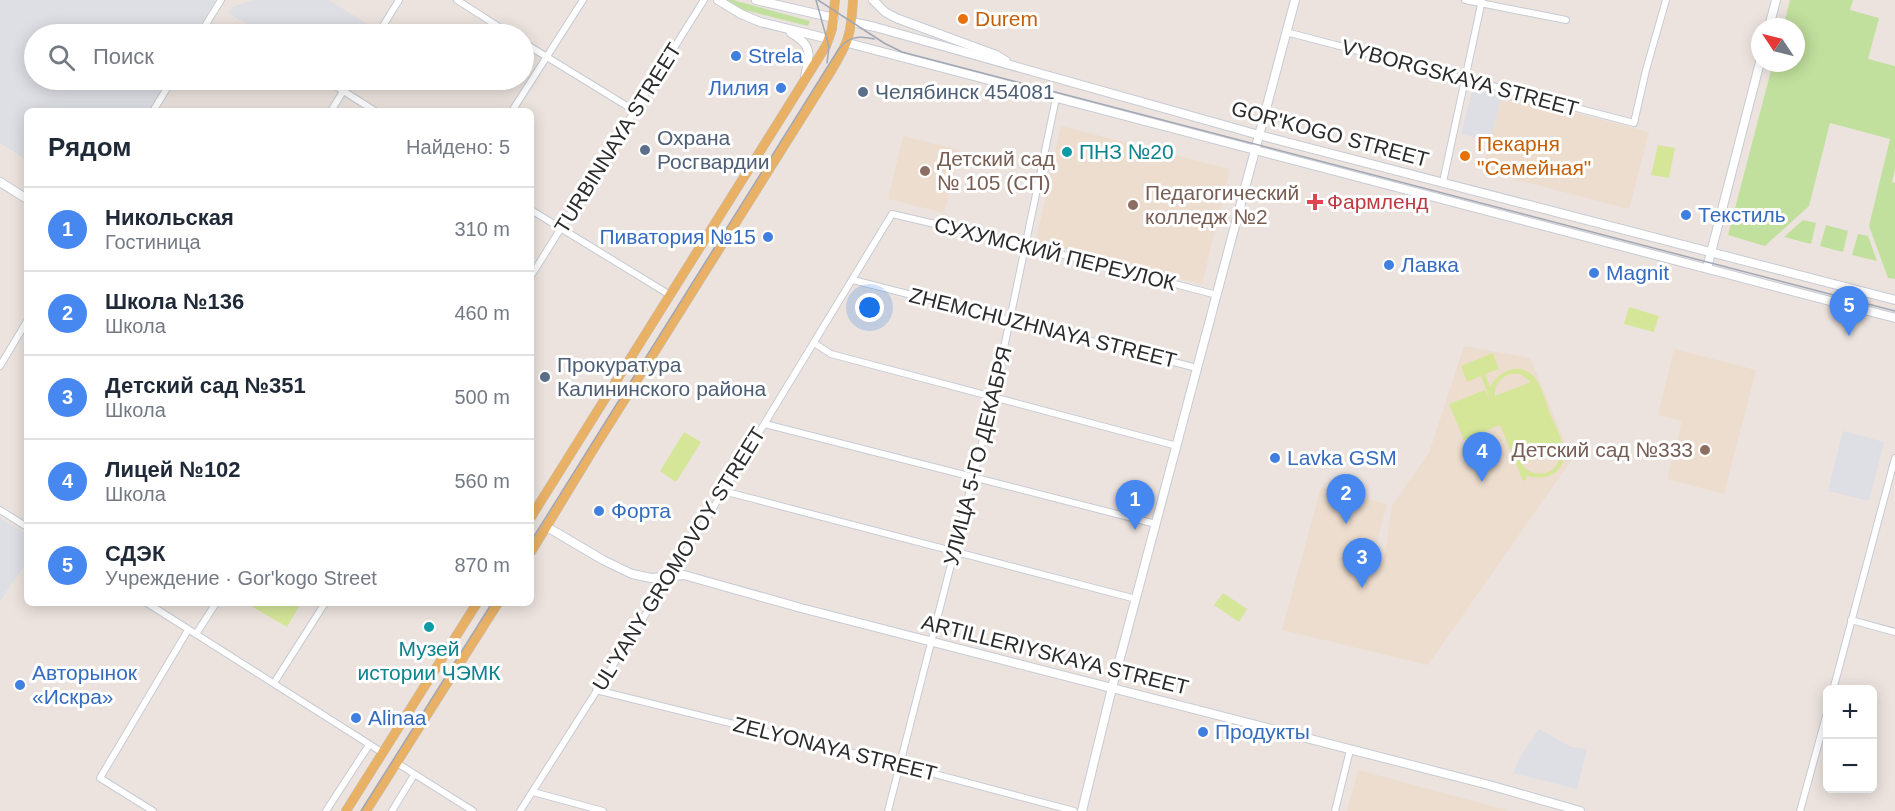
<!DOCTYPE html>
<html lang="ru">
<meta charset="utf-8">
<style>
body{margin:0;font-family:Arial,sans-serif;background:#f6f6f7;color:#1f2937}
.controls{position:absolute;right:18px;bottom:18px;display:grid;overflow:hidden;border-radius:9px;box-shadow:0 3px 15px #0003}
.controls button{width:54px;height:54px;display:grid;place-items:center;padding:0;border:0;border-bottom:2px solid #e0e1e3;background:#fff;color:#1f2937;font:30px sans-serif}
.compass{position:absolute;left:1751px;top:18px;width:54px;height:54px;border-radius:50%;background:#fff;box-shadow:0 3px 15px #0003;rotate:305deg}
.you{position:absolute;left:870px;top:308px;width:21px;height:21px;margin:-15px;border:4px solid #fff;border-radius:50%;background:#1a73e8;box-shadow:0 0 0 9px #1a73e833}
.badge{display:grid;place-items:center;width:39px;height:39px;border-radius:50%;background:#4688f0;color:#fff;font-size:20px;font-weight:700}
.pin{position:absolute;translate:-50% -50px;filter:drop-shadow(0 2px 3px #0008)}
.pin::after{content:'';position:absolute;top:32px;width:21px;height:18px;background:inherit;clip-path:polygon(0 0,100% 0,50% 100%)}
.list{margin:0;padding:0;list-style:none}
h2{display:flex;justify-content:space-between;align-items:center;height:78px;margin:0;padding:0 24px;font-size:26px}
h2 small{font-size:20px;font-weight:400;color:#747a83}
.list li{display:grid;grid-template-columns:39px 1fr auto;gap:18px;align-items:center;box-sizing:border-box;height:84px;padding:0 24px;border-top:2px solid #e0e1e3}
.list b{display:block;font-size:22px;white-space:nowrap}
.list p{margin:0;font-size:20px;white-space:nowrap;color:#747a83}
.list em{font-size:20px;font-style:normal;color:#747a83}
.icon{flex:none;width:33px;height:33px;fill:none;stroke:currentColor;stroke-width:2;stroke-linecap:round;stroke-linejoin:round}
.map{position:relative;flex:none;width:1895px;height:811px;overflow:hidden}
.search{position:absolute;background:#fff;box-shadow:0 3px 15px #0003;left:24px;top:24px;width:510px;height:66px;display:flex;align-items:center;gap:15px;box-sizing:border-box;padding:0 21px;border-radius:33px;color:#747a83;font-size:22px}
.panel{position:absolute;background:#fff;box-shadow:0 3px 15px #0003;left:24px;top:108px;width:510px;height:498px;border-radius:9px}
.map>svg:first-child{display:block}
.industrial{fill:#dedee5}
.education{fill:#edddce}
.green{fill:#c1e09d}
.pitch{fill:#d5e699;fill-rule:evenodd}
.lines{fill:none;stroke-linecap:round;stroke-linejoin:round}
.street-casing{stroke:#c6cbd4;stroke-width:8}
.secondary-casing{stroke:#c6cbd4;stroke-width:10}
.primary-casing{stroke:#c4c4c4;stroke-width:10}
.street{stroke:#fff;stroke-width:6}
.secondary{stroke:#fff;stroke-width:8}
.primary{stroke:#e9b165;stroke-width:9}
.tram{stroke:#a1a7b4;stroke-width:1.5}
.food-dot{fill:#e8710a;stroke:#fff;stroke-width:2}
.shop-dot{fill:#3f7fe0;stroke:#fff;stroke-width:2}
.service-dot{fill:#5c6f8a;stroke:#fff;stroke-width:2}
.culture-dot{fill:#0f9aa8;stroke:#fff;stroke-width:2}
.education-dot{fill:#8d6e63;stroke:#fff;stroke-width:2}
.health-dot{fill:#e0444e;stroke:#fff;stroke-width:2}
.labels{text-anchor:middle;stroke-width:6;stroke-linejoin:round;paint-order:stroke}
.food-label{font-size:21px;fill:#c56008;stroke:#fff;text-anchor:start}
.shop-label{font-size:21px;fill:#366cbe;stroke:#fff;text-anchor:start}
.street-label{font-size:21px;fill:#2b2b2b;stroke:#fff}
.service-label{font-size:21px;fill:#4e5e75;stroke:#fff;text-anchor:start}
.culture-label{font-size:21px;fill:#0d838f;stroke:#fff;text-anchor:start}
.education-label{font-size:21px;fill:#785e54;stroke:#fff;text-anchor:start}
.health-label{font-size:21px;fill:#be3a42;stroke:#fff;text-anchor:start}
</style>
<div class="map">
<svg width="1895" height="811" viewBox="0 0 1895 811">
<rect width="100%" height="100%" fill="#ece3de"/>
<g class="industrial">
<path d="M0,0H214L215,1L195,34H34V80H168L149,111H27V160L0,143Z"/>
<path d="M253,0H329L370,26L366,34H264L228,13L233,7Z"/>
<path d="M1472,91L1503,94L1490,141L1461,134Z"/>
<path d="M1843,431L1884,442L1869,501L1828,491Z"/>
<path d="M0,518L27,534V562L0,601Z"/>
<path d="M1539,729L1571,747L1587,749L1577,789L1513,773L1520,757Z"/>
</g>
<g class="education">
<path d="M1503,94L1649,132L1629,209L1482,171Z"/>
<path d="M1061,126L1230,169L1202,284L1036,241Z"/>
<path d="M903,136L960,150L944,213L888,199Z"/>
<path d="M1464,346L1530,358L1572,459L1428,665L1282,630L1321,487L1387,504L1372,562L1379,564L1385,554L1392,505L1429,453Z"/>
<path d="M1674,349L1756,370L1724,494L1667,479L1682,421L1658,415Z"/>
<path d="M1358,770L1507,810V811H1347Z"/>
</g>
<g class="green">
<path d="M726,0H733L810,21L808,26L740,9Z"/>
<path d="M1790,0H1853L1850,10L1879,18L1868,59L1895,66V169L1892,182L1895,183V279L1888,278L1869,226L1890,139L1830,123L1809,206L1765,246L1728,235L1773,63H1796V27H1783Z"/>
<path d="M1803,220L1816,223L1811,244L1784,237Z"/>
<path d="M1826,225L1848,231L1843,252L1820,246Z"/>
<path d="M1858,234L1868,236L1877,261L1852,255Z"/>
</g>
<g class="pitch">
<path d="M1658,145L1675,148L1669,178L1651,175Z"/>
<path d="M1629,307L1659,316L1654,332L1624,324Z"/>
<path d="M1493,353L1499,369L1485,374L1490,387C1499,371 1520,360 1535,378C1543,388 1546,404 1551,416C1556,428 1565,443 1564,455C1563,475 1542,482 1526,475L1527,479L1523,481L1500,425L1464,440L1449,404L1485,390L1492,405L1481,376L1467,382L1461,366ZM1510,374H1520L1531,382L1495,396C1494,385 1500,378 1510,374ZM1558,449C1565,472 1535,483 1522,464Z"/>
<path d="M684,432L701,442L676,482L660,471Z"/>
<path d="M1223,593L1247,609L1239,622L1214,605Z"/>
<path d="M246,603H301L287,627Z"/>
</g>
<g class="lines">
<g class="street-casing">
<g id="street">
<path d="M457,0L510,34"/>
<path d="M1465,0L1566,20"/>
<path d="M1286,32L1634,123L1646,70L1666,0"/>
<path d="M200,34L221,0"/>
<path d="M378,34L399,0"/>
<path d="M524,43L635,111"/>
<path d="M326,80L375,111"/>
<path d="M153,111L172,80"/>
<path d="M331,111L350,80"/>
<path d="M512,111L583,0"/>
<path d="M1443,182L1482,0"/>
<path d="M531,210L670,295"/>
<path d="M531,276L704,0"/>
<path d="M853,280L1197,368"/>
<path d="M814,343L831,354L1177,446"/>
<path d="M0,366L27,321"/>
<path d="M765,424L1156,524"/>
<path d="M723,491L1136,599"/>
<path d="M0,510L27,527"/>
<path d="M147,603L383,753"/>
<path d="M1851,620L1895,632"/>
<path d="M196,634L216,603"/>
<path d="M274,683L325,603"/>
<path d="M596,690L901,765L1074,811"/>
<path d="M1833,690L1895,458"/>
<path d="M397,763L473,811"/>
<path d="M533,792L603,811"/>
<path d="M153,811L100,778L188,630"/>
<path d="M326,811L369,745"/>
<path d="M392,811L414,775"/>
<path d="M520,811L707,518L892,214L1025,245L1217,295"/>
<path d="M888,811L994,396L1056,98"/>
<path d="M1335,811L1350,750"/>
<path d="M1800,811L1828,709"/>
</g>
</g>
<g class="secondary-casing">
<g id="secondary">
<path d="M718,0L741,14L760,22L829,39"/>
<path d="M756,0L834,18"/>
<path d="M873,0L885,12L896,18L996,55L1006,61"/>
<path d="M852,22L875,27L1259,135L1895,300"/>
<path d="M1769,27L1776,0"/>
<path d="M791,33C813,45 810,55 805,77"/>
<path d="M848,43L1895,318"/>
<path d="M0,182L27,199"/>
<path d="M1707,268L1760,62"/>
<path d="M547,527L603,560L632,574L651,578L684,575L801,608L1489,785L1580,811"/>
<path d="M1082,811L1112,688L1295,0"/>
</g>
</g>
<g class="primary-casing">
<g id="primary">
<path d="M531,517L826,46L832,29L835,0"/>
<path d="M531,552L593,450L831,71C849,41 851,35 853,0"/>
<path d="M346,811L477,603"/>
<path d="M366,811L498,603"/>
</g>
</g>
<use href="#street" class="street"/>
<use href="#secondary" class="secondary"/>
<use href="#primary" class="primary"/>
<g class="tram">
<path d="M816,0L829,47L827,63"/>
<path d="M818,0L884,43L902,52L1895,311"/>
<path d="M531,541L838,50C848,37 858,35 874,39"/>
<path d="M361,811L492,603"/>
</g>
</g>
<g class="food-dot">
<circle cx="963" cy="19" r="6"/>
<circle cx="1465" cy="156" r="6"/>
</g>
<g class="shop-dot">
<circle cx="736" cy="56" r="6"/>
<circle cx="781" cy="88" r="6"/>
<circle cx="1686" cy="215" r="6"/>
<circle cx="768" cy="237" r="6"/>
<circle cx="1389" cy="265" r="6"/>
<circle cx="1594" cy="273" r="6"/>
<circle cx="1275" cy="458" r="6"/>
<circle cx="599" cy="511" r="6"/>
<circle cx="20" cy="685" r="6"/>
<circle cx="356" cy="718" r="6"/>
<circle cx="1203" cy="732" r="6"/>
</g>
<g class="service-dot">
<circle cx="863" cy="92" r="6"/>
<circle cx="645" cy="150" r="6"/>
<circle cx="545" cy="377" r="6"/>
</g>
<g class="culture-dot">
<circle cx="1067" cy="152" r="6"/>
<circle cx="429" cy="627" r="6"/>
</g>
<g class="education-dot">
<circle cx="925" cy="171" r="6"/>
<circle cx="1133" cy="205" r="6"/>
<circle cx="1705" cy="450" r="6"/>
</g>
<path class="health-dot" d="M1312 193h6v6h6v6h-6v6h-6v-6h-6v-6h6z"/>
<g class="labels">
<g class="food-label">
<text x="975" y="26">Durem</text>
<text x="1477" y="151">Пекарня<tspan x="1477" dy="24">"Семейная"</tspan></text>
</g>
<g class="shop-label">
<text x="748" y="63">Strela</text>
<text x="769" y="95" text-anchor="end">Лилия</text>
<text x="1698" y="222">Текстиль</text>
<text x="756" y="244" text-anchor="end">Пиватория №15</text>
<text x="1401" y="272">Лавка</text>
<text x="1606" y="280">Magnit</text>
<text x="1287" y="465">Lavka GSM</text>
<text x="611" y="518">Форта</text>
<text x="32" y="680">Авторынок<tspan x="32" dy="24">«Искра»</tspan></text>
<text x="368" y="725">Alinaa</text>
<text x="1215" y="739">Продукты</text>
</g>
<g class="street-label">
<text transform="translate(1460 78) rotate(15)" y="7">VYBORGSKAYA STREET</text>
<text transform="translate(1330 134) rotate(15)" y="7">GOR'KOGO STREET</text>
<text transform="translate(618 138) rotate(-58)" y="7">TURBINNAYA STREET</text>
<text transform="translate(1055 254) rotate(14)" y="7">СУХУМСКИЙ ПЕРЕУЛОК</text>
<text transform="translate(1043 328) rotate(14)" y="7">ZHEMCHUZHNAYA STREET</text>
<text transform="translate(978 456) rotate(-76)" y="7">УЛИЦА 5-ГО ДЕКАБРЯ</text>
<text transform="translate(679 559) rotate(-58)" y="7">UL'YANY GROMOVOY STREET</text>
<text transform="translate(1055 655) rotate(14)" y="7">ARTILLERIYSKAYA STREET</text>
<text transform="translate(835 749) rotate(14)" y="7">ZELYONAYA STREET</text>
</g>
<g class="service-label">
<text x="875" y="99">Челябинск 454081</text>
<text x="657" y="145">Охрана<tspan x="657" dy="24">Росгвардии</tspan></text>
<text x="557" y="372">Прокуратура<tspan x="557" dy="24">Калининского района</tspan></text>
</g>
<g class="culture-label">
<text x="1079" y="159">ПНЗ №20</text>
<text x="429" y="656" text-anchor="middle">Музей<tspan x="429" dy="24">истории ЧЭМК</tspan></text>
</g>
<g class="education-label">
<text x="937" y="166">Детский сад<tspan x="937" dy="24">№ 105 (СП)</tspan></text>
<text x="1145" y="200">Педагогический<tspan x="1145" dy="24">колледж №2</tspan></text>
<text x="1693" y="457" text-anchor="end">Детский сад №333</text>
</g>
<g class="health-label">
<text x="1327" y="209">Фармленд</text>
</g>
</g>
</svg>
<div class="controls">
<button>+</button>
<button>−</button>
</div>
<svg class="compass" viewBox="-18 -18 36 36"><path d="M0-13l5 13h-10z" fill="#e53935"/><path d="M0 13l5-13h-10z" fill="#747a83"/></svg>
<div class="you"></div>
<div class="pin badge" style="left:1135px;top:530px">1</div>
<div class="pin badge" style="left:1346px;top:524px">2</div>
<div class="pin badge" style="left:1362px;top:588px">3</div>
<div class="pin badge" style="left:1482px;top:482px">4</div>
<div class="pin badge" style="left:1849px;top:336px">5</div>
<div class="search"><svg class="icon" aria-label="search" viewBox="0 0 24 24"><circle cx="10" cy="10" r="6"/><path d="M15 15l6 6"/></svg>Поиск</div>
<section class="panel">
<h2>Рядом<small>Найдено: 5</small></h2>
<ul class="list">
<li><span class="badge">1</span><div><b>Никольская</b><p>Гостиница</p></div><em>310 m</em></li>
<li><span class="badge">2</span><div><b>Школа №136</b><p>Школа</p></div><em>460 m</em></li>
<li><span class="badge">3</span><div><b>Детский сад №351</b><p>Школа</p></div><em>500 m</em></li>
<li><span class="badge">4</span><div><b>Лицей №102</b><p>Школа</p></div><em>560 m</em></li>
<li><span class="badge">5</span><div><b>СДЭК</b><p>Учреждение · Gor'kogo Street</p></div><em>870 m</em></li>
</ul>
</section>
</div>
